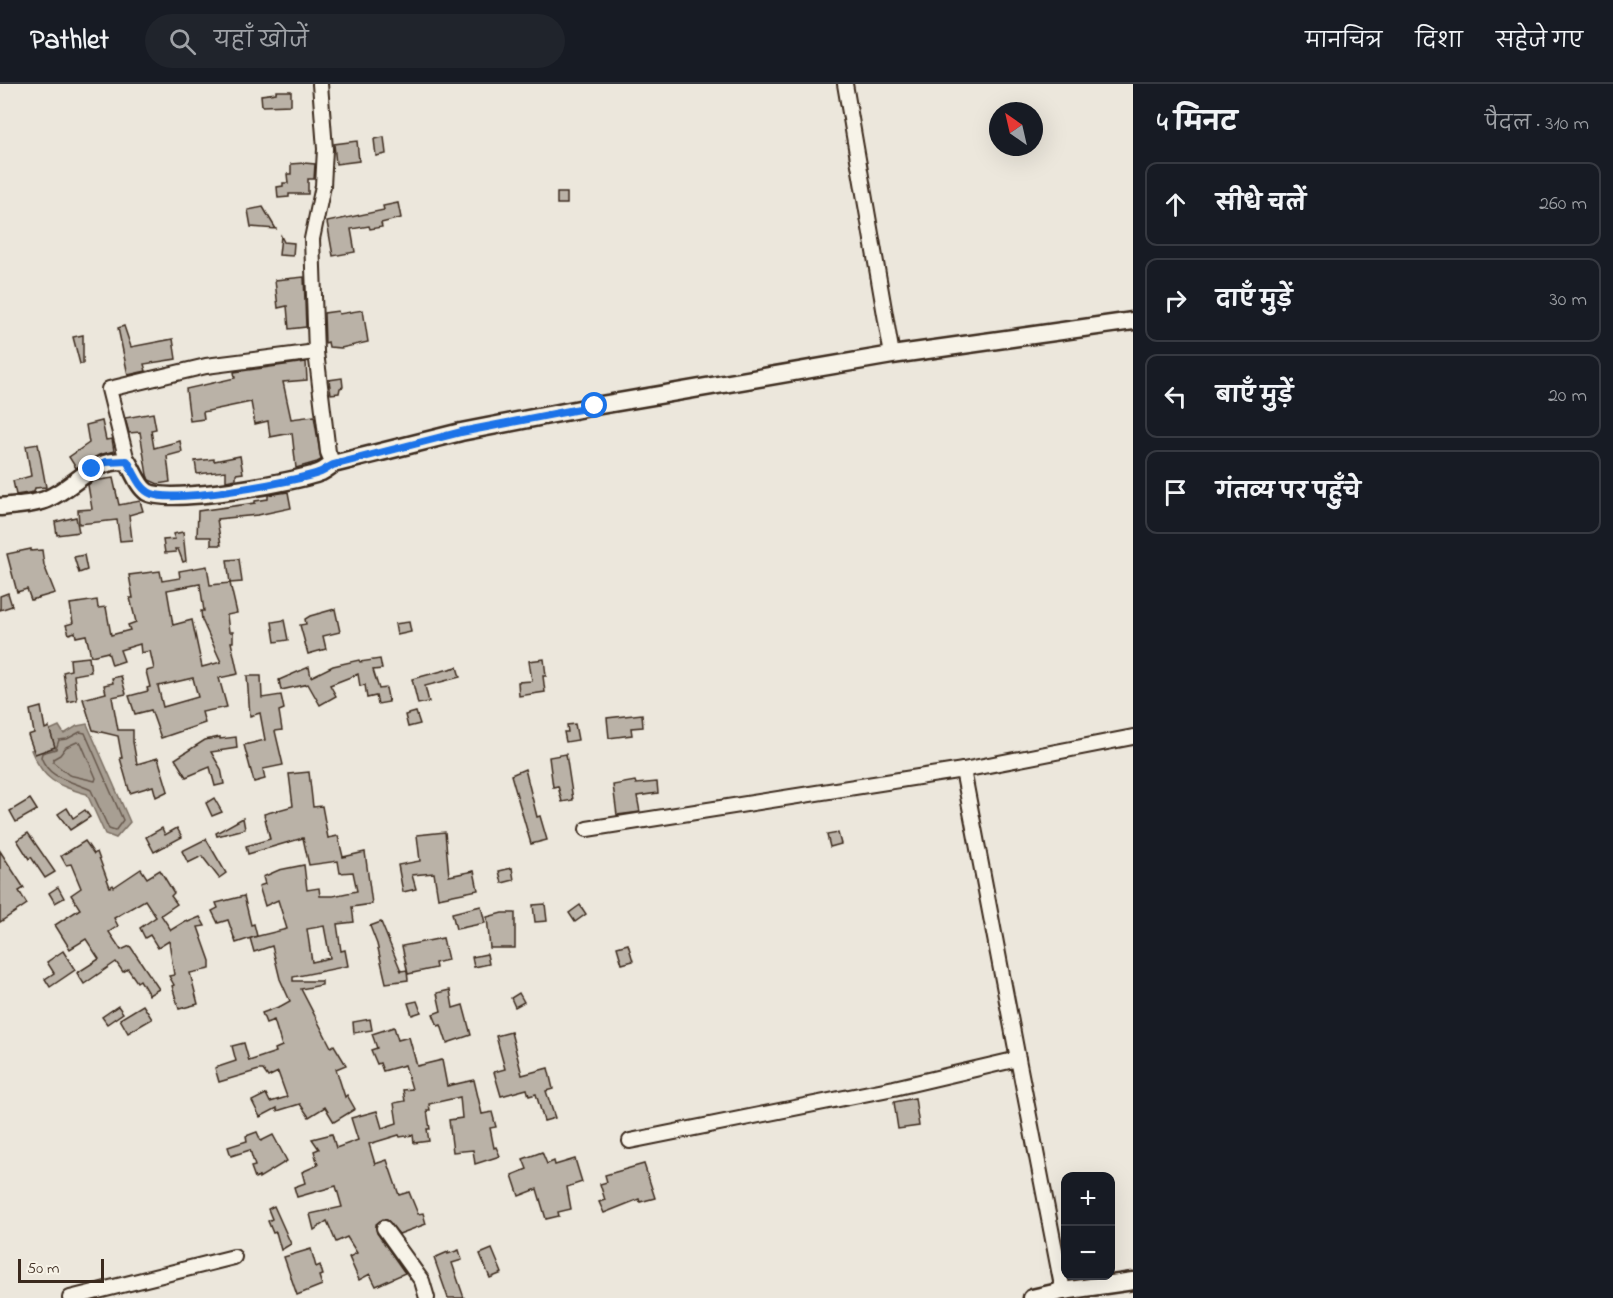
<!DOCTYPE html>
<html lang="hi">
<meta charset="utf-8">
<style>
body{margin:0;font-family:"Indie Flower","Playpen Sans Deva",sans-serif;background:#20242c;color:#f1f3f6}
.controls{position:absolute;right:18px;bottom:18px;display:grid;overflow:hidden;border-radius:12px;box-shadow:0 6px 24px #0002}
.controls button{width:54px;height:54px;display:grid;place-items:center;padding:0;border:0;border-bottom:2px solid #363941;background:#171b24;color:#f1f3f6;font:30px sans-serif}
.compass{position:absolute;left:989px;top:18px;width:54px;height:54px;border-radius:50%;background:#171b24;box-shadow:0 6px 24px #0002;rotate:326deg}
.scale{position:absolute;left:18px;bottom:15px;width:86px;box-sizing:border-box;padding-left:6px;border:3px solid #3b2a1e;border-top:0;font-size:16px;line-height:21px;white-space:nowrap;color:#3b2a1e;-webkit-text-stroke:4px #f7f3e8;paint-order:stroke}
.stop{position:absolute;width:18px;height:18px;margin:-14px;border:4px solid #1a73e8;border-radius:50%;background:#fff}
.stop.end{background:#1a73e8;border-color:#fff;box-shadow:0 2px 6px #0008}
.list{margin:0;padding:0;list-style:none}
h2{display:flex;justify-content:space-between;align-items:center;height:78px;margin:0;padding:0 24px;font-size:26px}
h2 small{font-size:20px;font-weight:400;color:#9ea1a6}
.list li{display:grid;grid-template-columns:39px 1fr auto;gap:18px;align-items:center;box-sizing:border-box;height:84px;margin:0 12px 12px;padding:0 12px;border:2px solid #363941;border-radius:12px}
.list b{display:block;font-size:22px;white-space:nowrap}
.list em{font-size:20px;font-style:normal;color:#9ea1a6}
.icon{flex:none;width:33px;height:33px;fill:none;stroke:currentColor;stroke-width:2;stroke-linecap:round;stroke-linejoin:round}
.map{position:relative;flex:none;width:1133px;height:1214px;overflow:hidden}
header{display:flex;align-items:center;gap:36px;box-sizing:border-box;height:84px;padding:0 30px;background:#171b24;border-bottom:2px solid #363941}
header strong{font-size:28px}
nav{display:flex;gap:33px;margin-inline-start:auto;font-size:21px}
.search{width:420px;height:54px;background:#20242c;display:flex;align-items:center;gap:15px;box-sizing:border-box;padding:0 21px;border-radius:33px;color:#9ea1a6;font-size:22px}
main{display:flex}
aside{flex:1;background:#171b24}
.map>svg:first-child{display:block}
.water{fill:#a89f93;stroke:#7c7064;stroke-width:1.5}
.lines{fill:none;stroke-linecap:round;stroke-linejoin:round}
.shore{stroke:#67594d;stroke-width:1.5}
.building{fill:#bab2a7;stroke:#3b2a1e;stroke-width:1.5;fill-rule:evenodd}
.minor-casing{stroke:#3b2a1e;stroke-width:18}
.tertiary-casing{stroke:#3b2a1e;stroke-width:21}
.minor{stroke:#f7f3e8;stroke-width:14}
.tertiary{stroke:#f7f3e8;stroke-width:16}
.route{stroke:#1a73e8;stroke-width:8}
</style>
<header>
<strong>Pathlet</strong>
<div class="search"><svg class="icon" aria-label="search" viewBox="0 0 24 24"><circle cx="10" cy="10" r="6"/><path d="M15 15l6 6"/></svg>यहाँ खोजें</div>
<nav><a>मानचित्र</a><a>दिशा</a><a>सहेजे गए</a></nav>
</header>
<main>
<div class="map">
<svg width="1133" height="1214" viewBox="0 0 1133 1214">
<rect width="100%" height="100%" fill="#ece7dc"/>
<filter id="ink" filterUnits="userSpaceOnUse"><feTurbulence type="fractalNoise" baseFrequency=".0167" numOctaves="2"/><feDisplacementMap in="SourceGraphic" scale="12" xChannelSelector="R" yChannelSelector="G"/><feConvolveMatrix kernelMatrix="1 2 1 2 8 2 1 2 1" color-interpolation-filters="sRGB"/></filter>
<g filter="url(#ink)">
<path class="water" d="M87,640L130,738L116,754L105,750L87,710C56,701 44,697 31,666L52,660L50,646L59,642L64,650L77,642Z"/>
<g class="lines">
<g class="shore">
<path d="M80,648L85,649L123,736L115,747L109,745L91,706C72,696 50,697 41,673L42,669L56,665L59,656L67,655Z"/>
<path d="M77,658L81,659L96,694L95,697L69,691L53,678V675L60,671L66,663Z"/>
</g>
</g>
<g class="building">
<path d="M276,7H291V21L262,22L261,11L276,9Z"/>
<path d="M384,53L386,70L376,72L374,55Z"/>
<path d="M357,57L359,77L336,80L334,60Z"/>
<path d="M304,79L315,80L314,95H308V110H289V113L278,114L277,103L283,102V99H288L287,90H291V80Z"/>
<rect x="557" y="109" width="10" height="11"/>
<path d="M398,119L401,134L381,139L382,143L370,145L369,142L351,145L355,168L333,172L327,138L384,126L383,122Z"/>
<path d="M263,123L270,135L276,145L251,143L248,126Z"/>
<path d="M281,152L284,158L294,159L293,172L279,171Z"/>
<path d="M304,193L306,243L289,245L287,222L278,224L275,196Z"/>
<path d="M363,226L368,258L341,264L329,263L328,258L325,259L324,229L338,227L339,230Z"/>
<path d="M124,242L131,263L173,255L176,275L144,280L146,287L128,291L118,244Z"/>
<path d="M83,251V280H80L73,253Z"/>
<path d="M306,278L307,296L283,298L291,335L314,332L321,376L317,378L296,384L292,349L270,353L268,337L255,340L251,318L203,328L204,335L190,337L186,305L235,294L234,288Z"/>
<path d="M342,294L343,303L340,304L339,309L331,310L329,296Z"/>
<path d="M153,329L156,345L151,346L154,364L180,357L182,368L167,372L170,398L158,400L149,396L147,391L140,348L129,349L125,334Z"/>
<path d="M102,337L106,356L112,355L114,367L99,371L76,384L69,373L89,359L86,341Z"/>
<path d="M38,360L46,403L35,404L34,408L16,411L13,397L31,392L26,362Z"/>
<path d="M240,372L243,389L236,390V395L226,397V387L197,390L195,377L214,375V377Z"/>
<path d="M113,394L119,421L140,417L143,427L129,431L132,456L120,457L117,436L79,440L78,426L92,425L88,401L93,397Z"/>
<path d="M288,408L291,424L258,431L217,435L221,461H211V453H197L198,427L255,419V417L268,415V411Z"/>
<path d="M76,433L79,448L57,451L55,438Z"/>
<path d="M183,448L186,477L183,478L178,465H175L176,468L165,469L163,456L175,455L173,450Z"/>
<path d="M31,465V467L42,466L44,481L55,509L31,516L27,505L17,508L7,470Z"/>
<path d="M84,471L87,486L79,489L74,473Z"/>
<path d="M239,475L242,498L230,499L227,476Z"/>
<path d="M207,482L210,501L230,499L237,529L227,531L229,548H233V558H231L238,590L219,594L227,623L202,628L205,639L161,654L151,626L135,630L129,612L148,607L147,604L150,603L146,587L154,585L150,567L141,569L140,560L120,566L124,577L112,581L108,568L91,572L86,551L76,553L75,548L69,550L66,541L73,539L70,520L97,516L98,524L106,523L111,551L130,546L128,541L136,538L130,514H133L129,491L160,487L162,497L180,494L179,487ZM200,500L204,527H201L202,536L221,578L202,583L192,536L173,541L167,506ZM193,594L198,613L163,623L158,602Z"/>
<path d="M8,509L12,522L0,526V512Z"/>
<path d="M335,525L340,548L323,552L326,565L308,570L300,541L306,540L305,535L310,532Z"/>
<path d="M284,536L288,556L275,558L272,538Z"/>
<path d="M409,538L411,548L397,551L395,540Z"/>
<path d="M89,573L91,588L74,591L77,616L68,618L63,588L71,586L70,575Z"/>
<path d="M380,575L382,585L373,586L379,605L386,604L389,618L378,620L376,612L367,614L365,601L360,602L358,590L330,601L336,612L320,621L308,600L281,606L279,596L309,583L311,593L333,582L359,576L360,578Z"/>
<path d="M544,575L546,592H543L545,608L519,612L518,598L532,597L529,577Z"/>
<path d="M457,583L460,593L425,602L429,618L418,620L412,595Z"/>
<path d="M121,592L126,610L112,613L118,646H133V658L137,680L158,674L168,707L156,713L153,702L130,709L120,674H122L118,652L93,646L83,615L106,609L104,601L113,599L112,594Z"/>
<path d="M247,592H261L262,614L281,611L284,625L279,627L282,646L275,647L283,681L263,685L265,695L254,698L244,661L265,656L260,629L250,632Z"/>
<path d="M41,623L45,645L49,643L55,663L35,670L28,651L34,649L30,626Z"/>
<path d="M416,628L420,640L408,643L405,631Z"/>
<path d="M642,630L643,643L631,644L632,651L609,654L607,634Z"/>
<path d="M575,640L578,656L566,658L564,648H568L567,641Z"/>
<path d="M220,653V655L236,653L237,664L211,668L221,685L224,700L215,702L210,683L186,693L175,675L205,656Z"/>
<path d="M566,670L573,716L562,718L558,702L553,703L549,673Z"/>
<path d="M525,685L537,733L540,732L547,756L531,760L511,691Z"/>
<path d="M309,688L313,723L322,722L328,754L338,752L343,773L365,768L372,820L352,823L354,838L337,840L341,867L345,866L348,882L293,893V897H322V901L301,905L331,963L334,961L346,981L336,985L345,1013L347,1011L355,1025L334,1038L325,1023L309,1033L300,1020L277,1027V1024L260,1033L252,1017L266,1010L270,1018L287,1013L278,988L268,993L263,986H259L219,998L215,984L236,977L232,962L244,959L249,977L276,968L275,965L282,962L274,936L266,939L262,929L281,922L290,917L280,895L272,862L254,868L250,854L287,845L278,816L265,822L259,802L265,800L263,793L279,786L304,781L307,806L319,804L320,812H333L357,807L353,788L340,789L338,777L309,781L303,754L248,770L246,762L270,755L264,730L293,722L289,690ZM324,842L330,874L312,878L307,845Z"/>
<path d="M635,697L636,700L657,698L658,709L637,712L640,728L617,731L613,701Z"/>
<path d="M214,714L222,728L212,732L206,719Z"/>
<path d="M30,715L37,726L16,738L10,727Z"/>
<path d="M67,724L73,734L85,726L90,733L70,746L58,730Z"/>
<path d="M243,734L245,745L217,752L216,749Z"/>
<path d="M162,744L165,751L177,744L182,753L154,768L146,753Z"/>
<path d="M445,748L449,792L474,787L478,806L438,814L434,789L412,791L416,805L403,808L398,781L420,777L417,751Z"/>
<path d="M28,749L55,788L45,794L31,773L29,775L17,756Z"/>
<path d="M838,749L841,760L830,763L827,751Z"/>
<path d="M206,755L226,789L219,794L202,772L188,779L182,767Z"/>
<path d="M85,757L94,770L97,768L110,803L113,801L114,803L141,785L147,794L160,786L174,809L171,812L177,820L161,831L171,846L187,836L188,838L200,833L205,842L198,843L210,877V885L190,889L198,920L179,925L172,902L174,901L169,892L174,891L169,857L158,864L150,851L145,854L140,844L156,833L145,816L114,834L118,842L109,848L121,866L130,862L159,905L149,911L140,896L137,898L128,885L123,888L116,878L84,900L77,889L99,875L86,855L70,865L55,841L80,825L71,811L81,804L71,780L66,781L61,772Z"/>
<path d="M0,767L24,804L19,807L27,820L0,838Z"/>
<path d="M512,784L514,796L502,799L499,787Z"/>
<path d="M58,803L64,814L55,819L49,809Z"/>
<path d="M244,812L251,841L254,840L257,852L236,859L228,836L218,839L212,827L218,824L216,819Z"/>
<path d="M545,820L547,837L535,838L533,821Z"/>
<path d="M580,821L586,830L575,838L569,829Z"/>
<path d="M481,822L485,839L456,845L452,829Z"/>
<path d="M502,829H515V864H490L487,833Z"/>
<path d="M381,838L401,887L407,886L408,896L386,899L377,860L370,842Z"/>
<path d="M443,854L448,876L435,879L436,884L408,890L402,862Z"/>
<path d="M628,860L633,877L622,880L617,863Z"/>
<path d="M63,867L75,886L50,903L45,895L54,889L47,878Z"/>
<path d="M487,870L489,880L474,883L472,873Z"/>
<path d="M450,906L453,924L463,921L471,951L447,959L441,941L438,942L433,930L441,927L437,909Z"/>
<path d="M519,909L524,918L515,923L511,914Z"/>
<path d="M417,917L421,928L412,931L408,919Z"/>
<path d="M143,921L152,935L128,949L120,935Z"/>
<path d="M118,922L123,929L107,940L102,933Z"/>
<path d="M370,935L372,946L354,949L353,938Z"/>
<path d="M394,943L398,956L409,953L417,982L442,976L447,1002L474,996L482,1030L492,1028L496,1043L490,1044L494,1064L496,1063L500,1072L475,1080L473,1066L453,1068L449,1036L462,1034L460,1013L429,1020L430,1026H427L430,1045H427L429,1057L414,1059L413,1051L400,1053L399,1051L369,1060L375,1080L387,1076L399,1111L409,1108L418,1130L423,1129L426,1140L399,1150L387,1136L383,1135L376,1140L377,1149L405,1189L376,1202L370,1190L359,1196L349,1173L357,1169L347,1153L336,1158L327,1137L314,1146L310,1130L342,1123L336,1102L297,1113L294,1103L305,1099L302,1088L318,1081L314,1067L319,1065L312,1055L332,1050L336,1064L358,1056L351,1034L377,1027L382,1044L397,1039L394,1019L405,1017L403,1006L412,1005L405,981L383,987L380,979L377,980L371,966L377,964L372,950Z"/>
<path d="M511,948L522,991L548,984L553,1005L546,1007L555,1034L544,1037L536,1010L529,1012L527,1005L501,1012L494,988L505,985L496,952Z"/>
<path d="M915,1014L919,1042L898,1045L894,1018Z"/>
<path d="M257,1048L261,1057L273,1051L287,1077L259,1094V1092L255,1094L251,1083L255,1082L250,1066L231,1072L228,1063L247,1057L246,1052Z"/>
<path d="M542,1068L547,1080L554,1077L555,1081L575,1075L582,1098L567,1103L571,1125L558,1128L559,1132L546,1135L537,1105L519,1112L512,1091L527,1085L523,1075Z"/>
<path d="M644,1080L655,1114L640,1118L639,1115L604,1129L599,1118L605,1116L600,1100L607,1098L605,1091Z"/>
<path d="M274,1122L291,1160L281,1166L276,1148L273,1149L268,1137L272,1135L268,1125Z"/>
<path d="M311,1165L316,1183L320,1181L323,1191L319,1192L322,1201L297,1211L284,1173Z"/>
<path d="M492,1165L502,1189L490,1194L480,1170Z"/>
<path d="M459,1166L462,1176L452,1179L464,1214H448L434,1174L448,1168V1170Z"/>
</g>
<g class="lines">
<g class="minor-casing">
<g id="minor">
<path d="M320,0L325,65L323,102L312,155L316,268L328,368L333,380"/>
<path d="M845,0L892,271"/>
<path d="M127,377L109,305L206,282L316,268"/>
<path d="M963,686L1133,653"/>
<path d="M587,745L963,686L1018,975"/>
<path d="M630,1057L894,1004L1018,975L1063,1207"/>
<path d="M384,1144L422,1197L427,1214"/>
<path d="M70,1214L234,1173"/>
</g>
</g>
<g class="tertiary-casing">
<g id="tertiary">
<path d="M0,423C15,421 34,421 47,415C77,402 91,375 127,377C133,386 138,402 147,408C169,421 296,398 321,388C325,386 329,383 333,380L461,348L595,322L892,271L1133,237"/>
<path d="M1032,1214L1063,1207L1133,1197"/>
</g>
</g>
<use href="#minor" class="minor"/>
<use href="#tertiary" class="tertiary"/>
</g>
</g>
<g class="lines" filter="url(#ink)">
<path class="route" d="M92,385L106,378L127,377C134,388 139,405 152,410C176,419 295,398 321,388C325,386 329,383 333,381L461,348L595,322"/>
</g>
</svg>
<div class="controls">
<button>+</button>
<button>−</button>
</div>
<svg class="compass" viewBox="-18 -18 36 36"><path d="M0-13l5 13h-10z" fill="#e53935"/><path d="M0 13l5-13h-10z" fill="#9ea1a6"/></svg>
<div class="scale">50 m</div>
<div class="stop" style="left:595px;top:322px"></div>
<div class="stop end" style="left:92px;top:385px"></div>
</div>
<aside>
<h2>4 मिनट<small>पैदल · 310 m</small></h2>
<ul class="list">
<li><svg class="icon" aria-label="ahead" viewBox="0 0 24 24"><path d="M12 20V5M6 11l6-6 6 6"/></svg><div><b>सीधे चलें</b></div><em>260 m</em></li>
<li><svg class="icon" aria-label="right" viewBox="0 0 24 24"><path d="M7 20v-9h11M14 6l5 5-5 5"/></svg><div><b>दाएँ मुड़ें</b></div><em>30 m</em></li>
<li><svg class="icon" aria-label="left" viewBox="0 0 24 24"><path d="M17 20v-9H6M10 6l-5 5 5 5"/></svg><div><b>बाएँ मुड़ें</b></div><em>20 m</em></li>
<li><svg class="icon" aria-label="arrive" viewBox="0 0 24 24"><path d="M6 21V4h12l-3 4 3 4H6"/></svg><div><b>गंतव्य पर पहुँचे</b></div></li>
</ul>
</aside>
</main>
